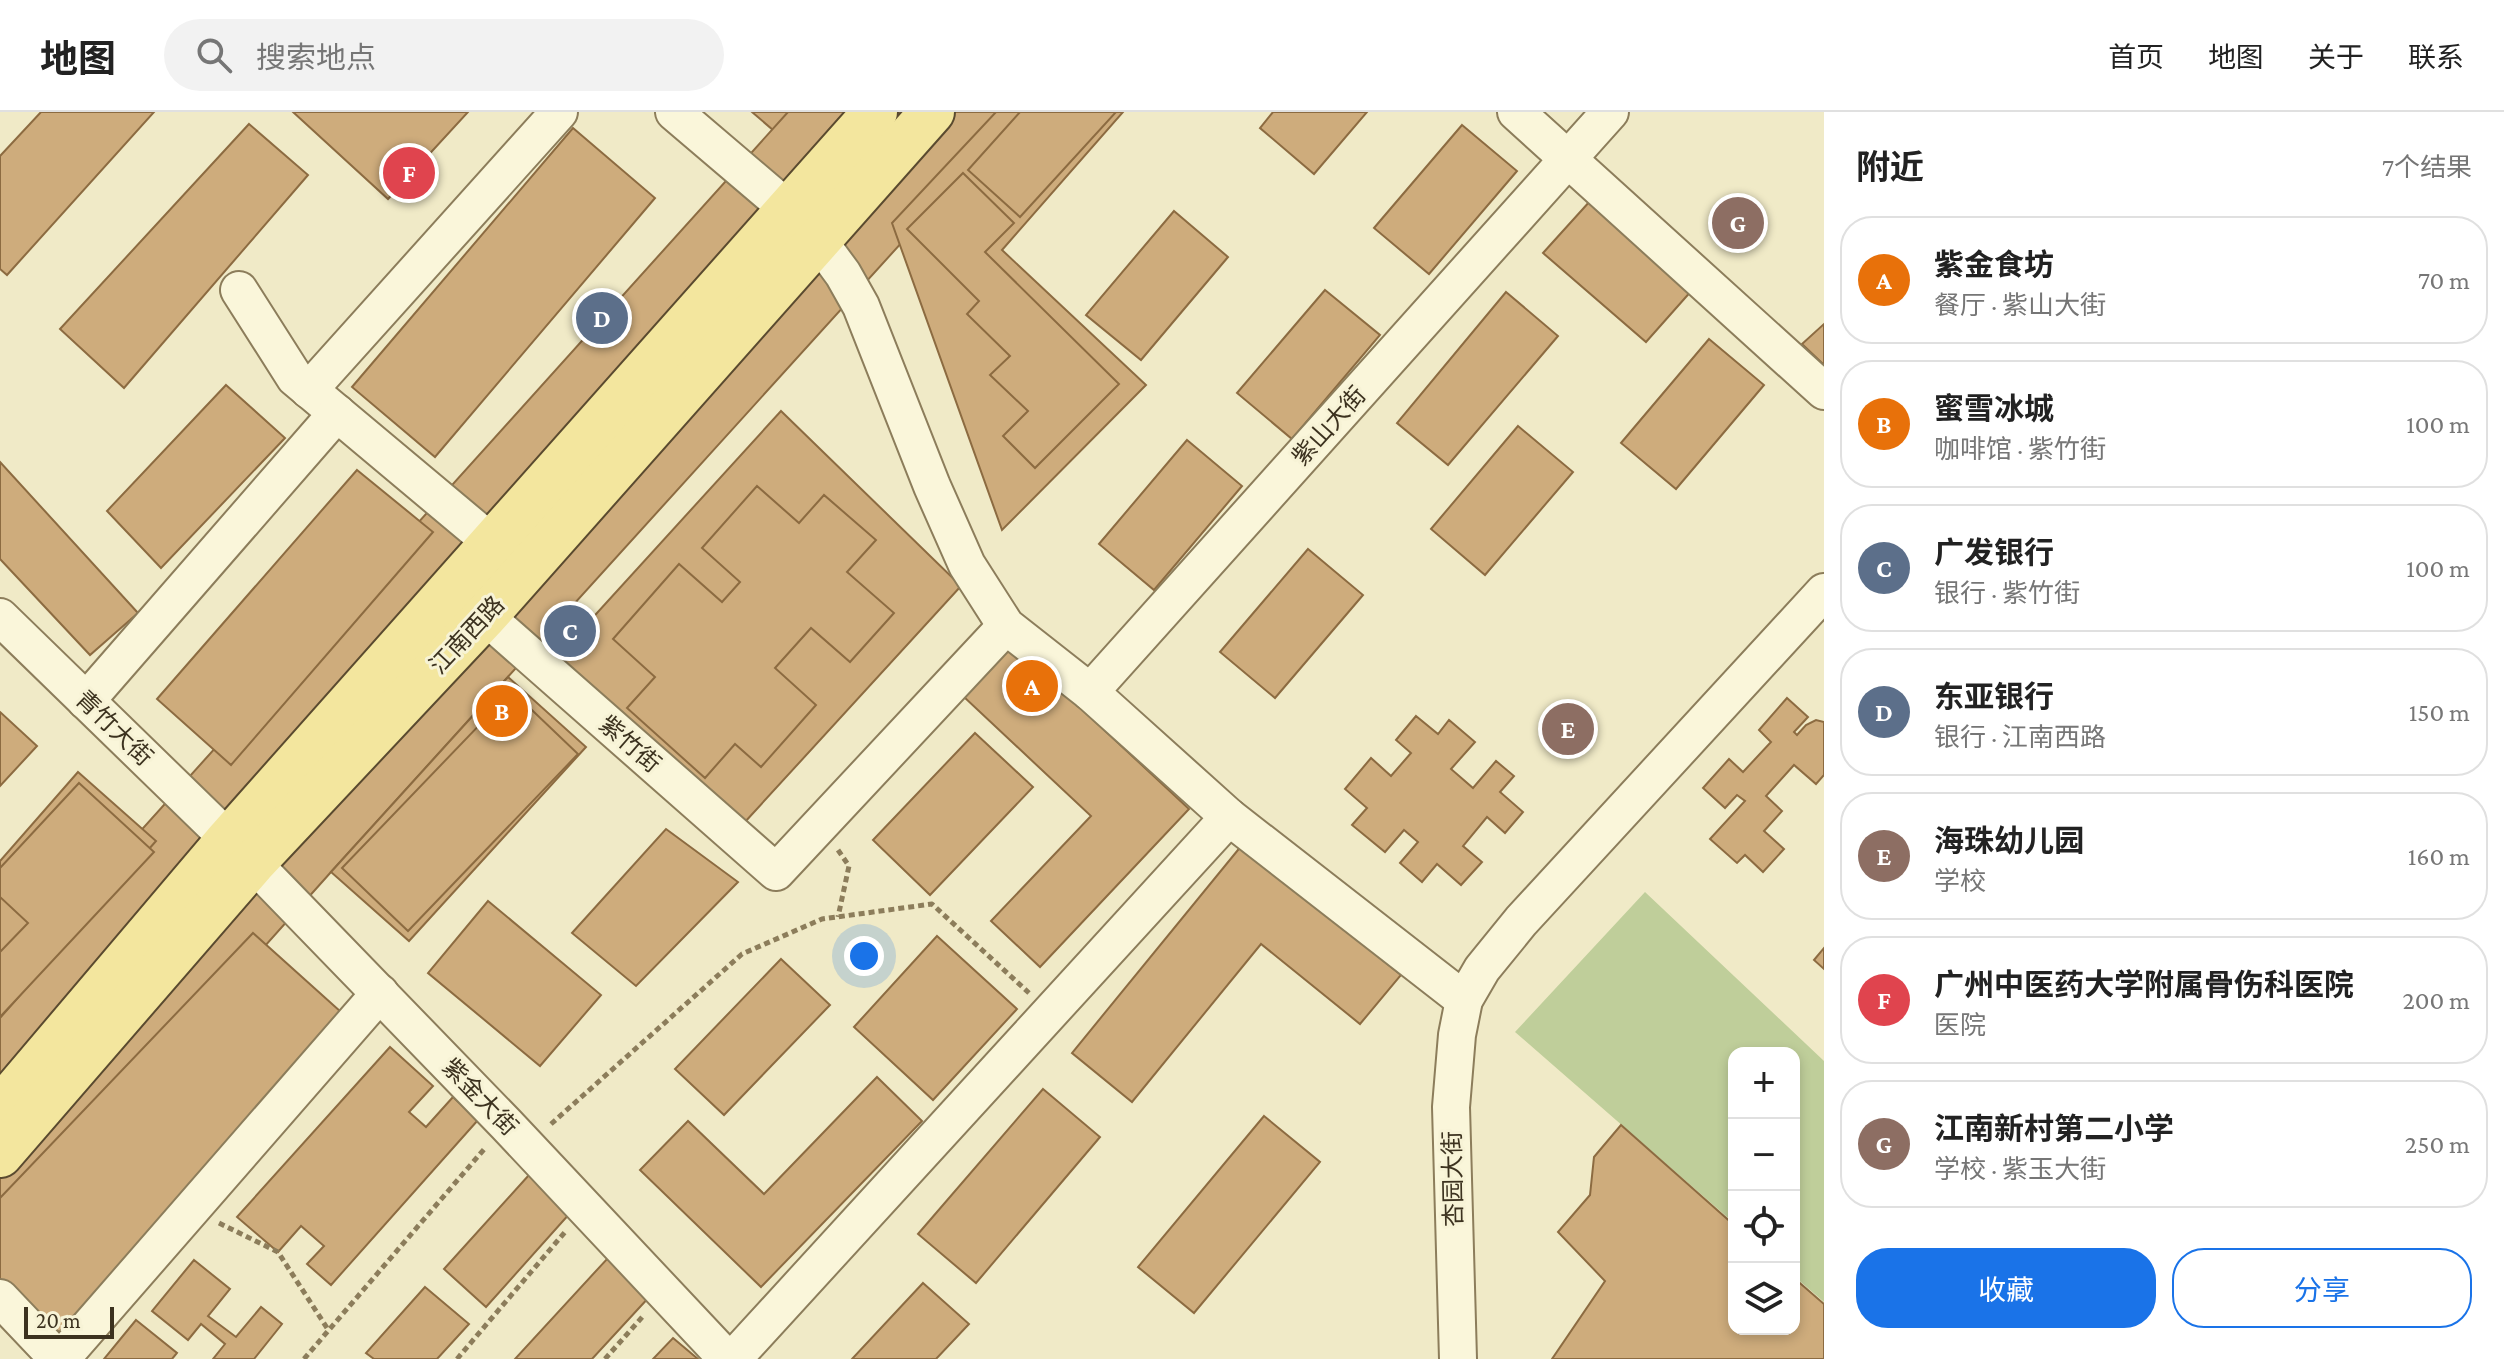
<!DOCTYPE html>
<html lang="zh">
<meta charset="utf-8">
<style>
body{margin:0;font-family:"Crimson Pro","Noto Sans SC",serif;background:#f2f2f2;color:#222}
.controls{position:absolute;right:24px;bottom:24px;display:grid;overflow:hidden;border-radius:16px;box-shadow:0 4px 12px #0003}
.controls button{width:72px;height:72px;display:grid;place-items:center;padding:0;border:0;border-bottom:2px solid #e0e0e0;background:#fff;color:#222;font:40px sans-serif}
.scale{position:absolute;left:24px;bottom:20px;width:90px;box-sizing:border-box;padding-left:8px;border:4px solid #3c321f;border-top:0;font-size:22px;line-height:28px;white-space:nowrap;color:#3c321f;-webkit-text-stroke:6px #f7f3d6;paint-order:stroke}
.you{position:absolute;left:864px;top:844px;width:28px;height:28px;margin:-20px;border:6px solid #fff;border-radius:50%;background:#1a73e8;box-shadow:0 0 0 12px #1a73e833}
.badge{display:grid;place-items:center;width:52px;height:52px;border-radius:50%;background:#1a73e8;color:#fff;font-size:26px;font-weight:700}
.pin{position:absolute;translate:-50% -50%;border:4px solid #fff;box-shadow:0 2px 8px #0006}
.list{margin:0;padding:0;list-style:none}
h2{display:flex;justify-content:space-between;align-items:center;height:104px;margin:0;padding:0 32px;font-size:34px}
h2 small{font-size:26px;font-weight:400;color:#767676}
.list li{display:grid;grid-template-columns:52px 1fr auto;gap:24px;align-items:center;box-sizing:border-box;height:128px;margin:0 16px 16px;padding:0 16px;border:2px solid #e0e0e0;border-radius:32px}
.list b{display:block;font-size:30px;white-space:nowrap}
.list p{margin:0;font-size:26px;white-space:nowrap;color:#767676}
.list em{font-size:26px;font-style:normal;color:#767676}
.actions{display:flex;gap:16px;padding:24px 32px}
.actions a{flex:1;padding:18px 0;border:2px solid #1a73e8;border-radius:32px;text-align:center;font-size:28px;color:#1a73e8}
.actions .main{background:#1a73e8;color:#fff}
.icon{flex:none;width:44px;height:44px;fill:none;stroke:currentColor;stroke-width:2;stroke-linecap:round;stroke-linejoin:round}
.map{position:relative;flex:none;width:1824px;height:1247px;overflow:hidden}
header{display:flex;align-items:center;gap:48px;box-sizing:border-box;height:112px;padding:0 40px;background:#fff;border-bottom:2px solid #e0e0e0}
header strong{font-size:38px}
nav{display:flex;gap:44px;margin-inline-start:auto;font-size:28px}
.search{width:560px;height:72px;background:#f2f2f2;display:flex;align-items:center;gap:20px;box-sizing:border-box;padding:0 28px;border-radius:44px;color:#767676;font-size:30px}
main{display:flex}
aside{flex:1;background:#fff}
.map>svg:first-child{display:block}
.green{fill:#bfce9a}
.building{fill:#ceac7c;stroke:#8c6b41;stroke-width:2}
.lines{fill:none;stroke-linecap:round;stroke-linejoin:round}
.minor-casing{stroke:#8c7d5b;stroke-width:40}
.major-casing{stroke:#5a4a2f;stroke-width:48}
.path{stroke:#8c7d5b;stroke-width:5;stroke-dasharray:6 4;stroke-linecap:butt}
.minor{stroke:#faf6da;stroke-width:36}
.major{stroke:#f3e69e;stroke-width:44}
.labels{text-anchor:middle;stroke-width:6;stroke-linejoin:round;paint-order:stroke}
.street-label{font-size:24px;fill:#3c321f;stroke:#f7f3d6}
</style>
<header>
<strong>地图</strong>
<div class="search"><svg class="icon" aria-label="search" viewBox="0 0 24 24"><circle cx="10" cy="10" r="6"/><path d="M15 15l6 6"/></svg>搜索地点</div>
<nav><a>首页</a><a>地图</a><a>关于</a><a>联系</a></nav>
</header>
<main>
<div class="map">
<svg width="1824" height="1247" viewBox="0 0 1824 1247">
<rect width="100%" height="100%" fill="#f0eac7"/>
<path class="green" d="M1645,780L1824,949V1190L1794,1164V941H1734V1111L1515,920Z"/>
<g class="building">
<path d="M41,0H154L7,163L0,157V44Z"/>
<path d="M293,0H468L388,87Z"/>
<path d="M752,0H802L780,24Z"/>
<path d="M788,0H1020L331,760L0,1131V875Z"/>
<path d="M996,0H1123L1002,138L1146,273L1002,418L892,111Z"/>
<path d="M1020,0H1116L1020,105L968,58Z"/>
<path d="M1273,0H1367L1314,62L1260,16Z"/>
<path d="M249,12L308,63L124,276L60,217Z"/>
<path d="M1462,13L1517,59L1429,162L1374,116Z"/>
<path d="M573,16L655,86L435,345L352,275Z"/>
<path d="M963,61L1014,111L985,140L1119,272L1035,356L1003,324L1028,299L990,263L1010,244L967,202L979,189L907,117Z"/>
<path d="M1591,88L1693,177L1646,230L1543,141Z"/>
<path d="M1174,99L1228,145L1141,248L1086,203Z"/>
<path d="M1325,178L1380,223L1292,327L1237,281Z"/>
<path d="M1506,180L1558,224L1448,353L1397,311Z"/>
<path d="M1824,212V253L1802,232Z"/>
<path d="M1709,227L1764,273L1676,377L1621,331Z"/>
<path d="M226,273L285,326L161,456L107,399Z"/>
<path d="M781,299L961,474L744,711L556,546Z"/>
<path d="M1518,314L1573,360L1485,463L1431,417Z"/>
<path d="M1187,328L1242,374L1154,478L1099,432Z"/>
<path d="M0,350L138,501L90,543L0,447Z"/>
<path d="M357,358L433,420L231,653L157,587Z"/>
<path d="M757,374L799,411L824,383L876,428L847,460L894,501L850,550L811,516L775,556L816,593L761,655L735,632L705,666L627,596L655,565L613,527L679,452L722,490L740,470L702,436Z"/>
<path d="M1308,437L1363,483L1275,586L1220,540Z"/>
<path d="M1013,533L1189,697L1040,855L991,809L1091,704L964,585Z"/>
<path d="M508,565L586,635L409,829L331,760Z"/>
<path d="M512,579L578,642L408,819L342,756Z"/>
<path d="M1787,586L1808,605L1794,620L1797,623L1806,613L1816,608L1824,610V663L1816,672L1794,653L1766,684L1782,699L1764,719L1784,737L1763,760L1745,743L1737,751L1710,727L1745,689L1737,683L1725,696L1703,676L1729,647L1743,660L1771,630L1759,618Z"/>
<path d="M0,600L37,634L0,674Z"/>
<path d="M1416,604L1438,622L1449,608L1475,630L1451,657L1473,676L1496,649L1514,664L1500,680L1523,700L1505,721L1487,705L1463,734L1482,750L1461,773L1437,752L1422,770L1400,751L1418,730L1404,718L1385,740L1352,713L1367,696L1345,677L1371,646L1391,664L1411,641L1396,628Z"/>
<path d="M975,621L1033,675L930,783L873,728Z"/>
<path d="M78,660L156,729L0,906V749Z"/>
<path d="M79,671L154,740L0,905V840L28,811L0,785V756Z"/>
<path d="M666,717L738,770L636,874L572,821Z"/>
<path d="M1242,733L1401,863L1360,912L1261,832L1132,990L1072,941Z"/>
<path d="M488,789L601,883L540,954L428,861Z"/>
<path d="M253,821L351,909L64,1224L0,1174V1086Z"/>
<path d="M937,824L1017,897L933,988L854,915Z"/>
<path d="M1824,836V857L1814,848Z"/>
<path d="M781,847L830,893L724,1003L675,957Z"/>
<path d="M390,935L433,974L409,1000L426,1015L453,985L478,1008L331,1173L307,1152L324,1134L301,1114L278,1140L237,1105Z"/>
<path d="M877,965L922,1009L761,1175L640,1058L688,1009L764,1082Z"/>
<path d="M1043,977L1100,1025L976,1171L918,1122Z"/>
<path d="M1264,1004L1320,1050L1194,1201L1138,1155Z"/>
<path d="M1621,1013L1734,1113V1217H1794V1166L1824,1192V1247H1552L1605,1169L1558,1120L1590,1083L1594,1045Z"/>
<path d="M529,1063L571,1100L486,1195L444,1157Z"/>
<path d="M607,1147L651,1183L592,1247H515Z"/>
<path d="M194,1148L230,1177L208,1204L236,1225L261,1195L282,1212L254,1247H213L225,1232L201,1212L188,1228L152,1199Z"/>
<path d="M923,1171L969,1212L936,1247H852Z"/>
<path d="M425,1175L469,1212L437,1247H374L366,1241Z"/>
<path d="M136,1208L177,1241L172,1247H104Z"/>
<path d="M673,1226L698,1247H653Z"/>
</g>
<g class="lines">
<g class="minor-casing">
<g id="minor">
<path d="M674,0L789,98L818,128L843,162L861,194L932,374L967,453L1006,514L1090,580L1229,705L1464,888"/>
<path d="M1516,0L1824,279"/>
<path d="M239,178L295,266L492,431"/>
<path d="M309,278L559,0"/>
<path d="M485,504L776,760L1006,514"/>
<path d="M0,505L253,751L506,1012L727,1247"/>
<path d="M1090,580L1610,0"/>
<path d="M86,589L337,301"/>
<path d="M0,1186L58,1247"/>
<path d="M61,1247L380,881"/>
<path d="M733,1247L1229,705"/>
<path d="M1458,1247L1451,995L1457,923L1464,888L1482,857L1521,809L1824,480"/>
</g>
</g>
<g class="major-casing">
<g id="major">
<path d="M0,997L229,727L875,0"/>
<path d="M0,1043L253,751L485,504L932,0"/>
</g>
</g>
<g class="path">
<path d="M838,738L849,754L838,805"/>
<path d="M551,1012L742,842L822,807L932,792L1029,881"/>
<path d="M219,1111L278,1140L329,1219"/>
<path d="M304,1247L486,1035"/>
<path d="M457,1247L565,1120"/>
<path d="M605,1247L644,1203"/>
</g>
<use href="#minor" class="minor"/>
<use href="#major" class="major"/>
</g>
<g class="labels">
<g class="street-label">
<text transform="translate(1329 314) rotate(-48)" y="8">紫山大街</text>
<text transform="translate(467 523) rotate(-47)" y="8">江南西路</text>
<text transform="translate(114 616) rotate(44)" y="8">青竹大街</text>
<text transform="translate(630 632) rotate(41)" y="8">紫竹街</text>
<text transform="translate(480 985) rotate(46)" y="8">紫金大街</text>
<text transform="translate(1453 1067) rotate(-91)" y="8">杏园大街</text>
</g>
</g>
</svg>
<div class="controls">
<button>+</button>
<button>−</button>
<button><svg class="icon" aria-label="locate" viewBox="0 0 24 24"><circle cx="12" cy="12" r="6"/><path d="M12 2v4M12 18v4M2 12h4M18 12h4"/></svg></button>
<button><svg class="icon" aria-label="layers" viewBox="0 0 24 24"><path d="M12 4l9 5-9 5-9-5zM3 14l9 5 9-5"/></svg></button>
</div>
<div class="scale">20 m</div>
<div class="you"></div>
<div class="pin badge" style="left:1032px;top:574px;background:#e8710a">A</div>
<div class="pin badge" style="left:502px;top:599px;background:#e8710a">B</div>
<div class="pin badge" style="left:570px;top:519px;background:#5c6f8a">C</div>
<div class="pin badge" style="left:602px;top:206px;background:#5c6f8a">D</div>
<div class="pin badge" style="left:1568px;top:617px;background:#8d6e63">E</div>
<div class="pin badge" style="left:409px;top:61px;background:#e0444e">F</div>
<div class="pin badge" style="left:1738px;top:111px;background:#8d6e63">G</div>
</div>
<aside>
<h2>附近<small>7个结果</small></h2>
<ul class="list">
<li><span class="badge" style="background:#e8710a">A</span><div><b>紫金食坊</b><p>餐厅 · 紫山大街</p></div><em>70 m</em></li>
<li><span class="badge" style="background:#e8710a">B</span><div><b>蜜雪冰城</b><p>咖啡馆 · 紫竹街</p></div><em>100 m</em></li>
<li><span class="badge" style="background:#5c6f8a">C</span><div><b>广发银行</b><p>银行 · 紫竹街</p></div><em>100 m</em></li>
<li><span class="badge" style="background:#5c6f8a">D</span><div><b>东亚银行</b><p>银行 · 江南西路</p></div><em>150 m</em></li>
<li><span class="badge" style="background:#8d6e63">E</span><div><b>海珠幼儿园</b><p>学校</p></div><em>160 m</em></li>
<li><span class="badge" style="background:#e0444e">F</span><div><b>广州中医药大学附属骨伤科医院</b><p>医院</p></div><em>200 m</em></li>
<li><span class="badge" style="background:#8d6e63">G</span><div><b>江南新村第二小学</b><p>学校 · 紫玉大街</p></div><em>250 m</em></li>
</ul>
<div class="actions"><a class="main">收藏</a><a>分享</a></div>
</aside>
</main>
